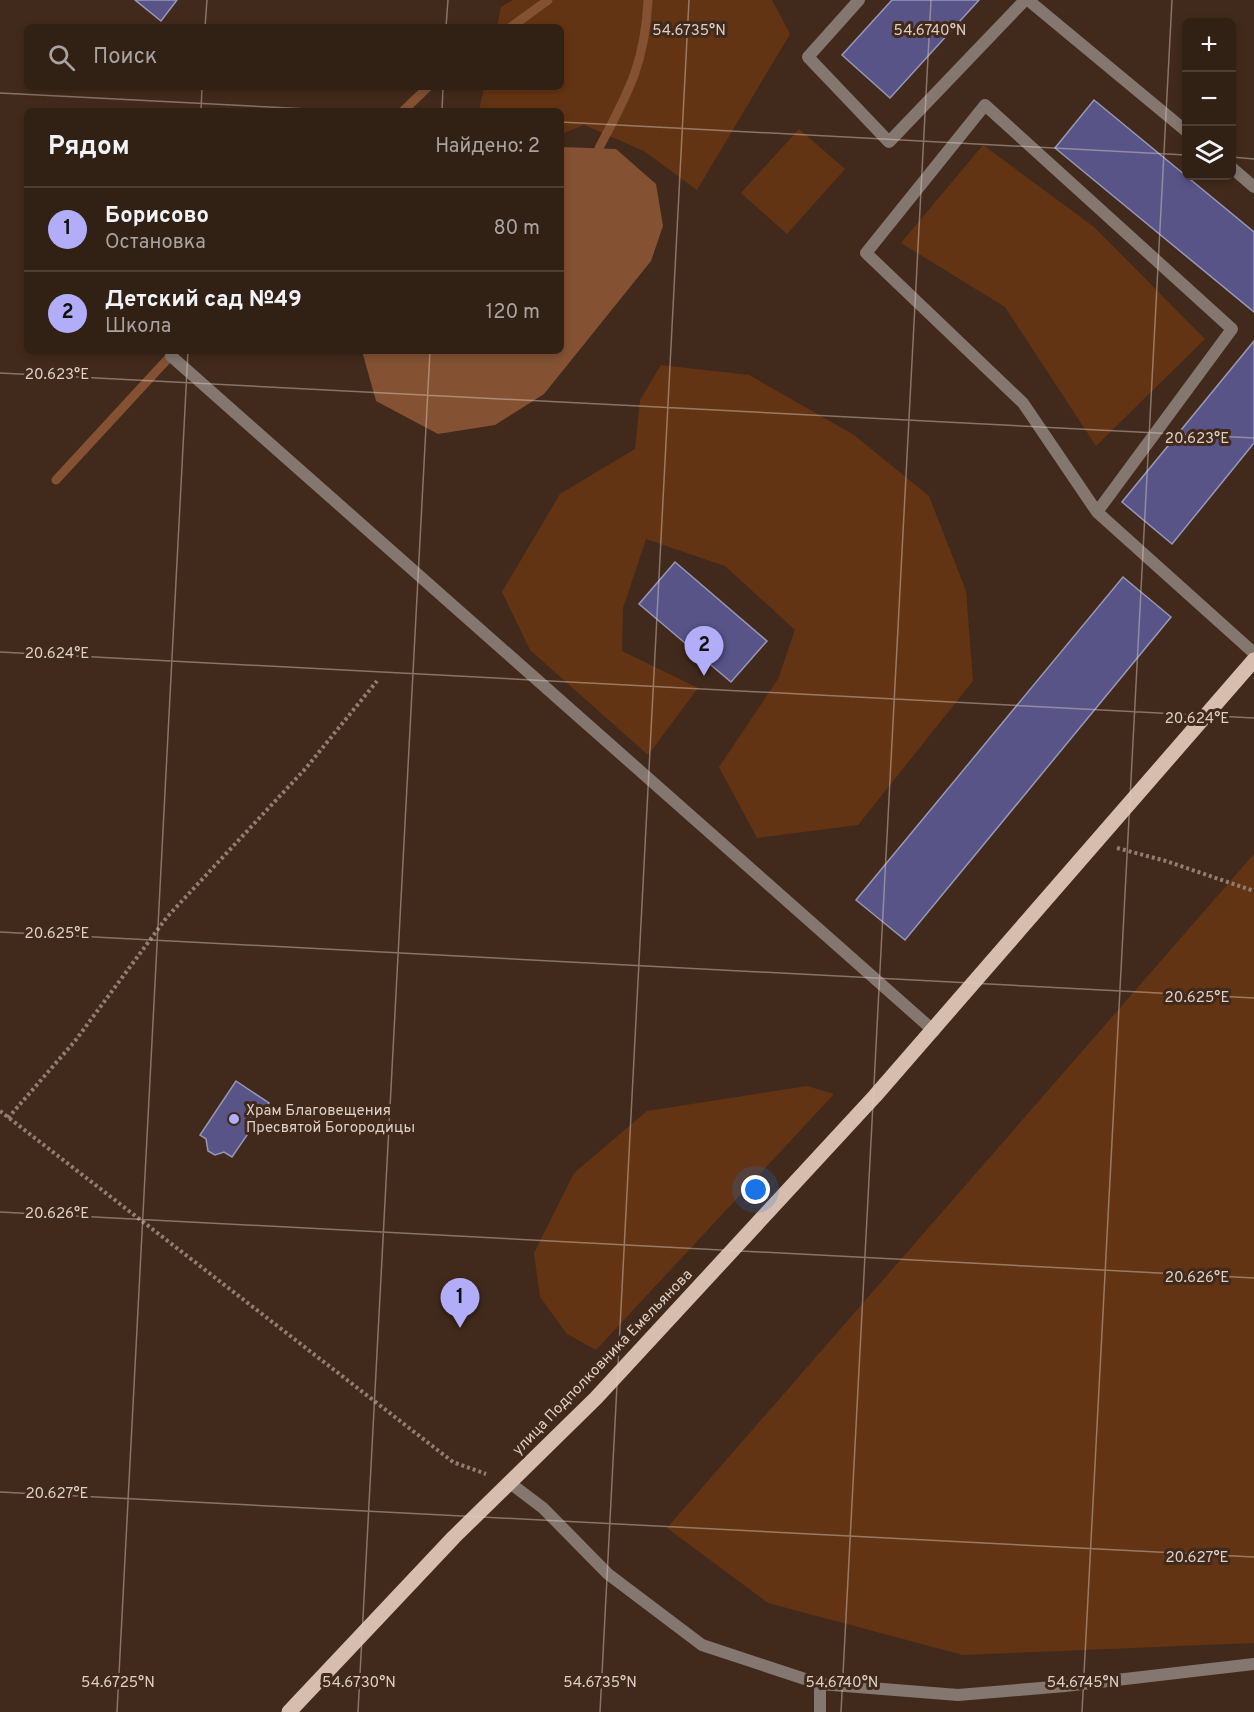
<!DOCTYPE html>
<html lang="ru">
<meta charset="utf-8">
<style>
body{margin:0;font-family:Overpass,sans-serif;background:#3d2d22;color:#f1f3f6}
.controls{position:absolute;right:18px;top:18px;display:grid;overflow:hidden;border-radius:9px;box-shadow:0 3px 9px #0003}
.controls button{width:54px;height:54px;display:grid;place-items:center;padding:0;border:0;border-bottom:2px solid #4c3e34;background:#312014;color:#f1f3f6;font:30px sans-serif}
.you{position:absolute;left:756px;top:1190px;width:21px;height:21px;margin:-15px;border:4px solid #fff;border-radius:50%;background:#1a73e8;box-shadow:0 0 0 9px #1a73e833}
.badge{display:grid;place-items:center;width:39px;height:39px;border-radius:50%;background:#b2adf9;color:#111;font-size:20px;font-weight:700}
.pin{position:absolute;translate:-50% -50px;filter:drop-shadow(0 2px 3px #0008)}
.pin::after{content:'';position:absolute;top:32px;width:21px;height:18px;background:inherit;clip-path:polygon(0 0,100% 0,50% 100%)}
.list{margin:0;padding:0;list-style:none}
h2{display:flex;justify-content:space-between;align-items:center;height:78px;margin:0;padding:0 24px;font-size:26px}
h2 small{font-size:20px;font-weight:400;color:#a8a3a0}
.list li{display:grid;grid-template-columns:39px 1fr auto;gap:18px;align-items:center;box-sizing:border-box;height:84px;padding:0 24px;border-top:2px solid #4c3e34}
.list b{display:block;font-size:22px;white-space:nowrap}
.list p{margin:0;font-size:20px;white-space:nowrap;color:#a8a3a0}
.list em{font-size:20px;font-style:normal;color:#a8a3a0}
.icon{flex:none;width:33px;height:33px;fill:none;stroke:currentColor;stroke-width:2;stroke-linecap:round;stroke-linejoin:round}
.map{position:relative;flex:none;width:1254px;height:1712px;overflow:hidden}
.search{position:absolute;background:#312014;box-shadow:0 3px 9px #0003;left:24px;top:24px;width:540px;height:66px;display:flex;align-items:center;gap:15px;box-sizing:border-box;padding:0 21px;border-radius:9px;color:#a8a3a0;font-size:22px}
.panel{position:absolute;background:#312014;box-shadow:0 3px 9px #0003;left:24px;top:108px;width:540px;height:246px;border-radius:9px}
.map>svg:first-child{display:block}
.green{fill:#633413}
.water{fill:#845232}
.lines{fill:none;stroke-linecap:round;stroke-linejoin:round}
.stream{stroke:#845232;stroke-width:9}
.building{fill:#585487;stroke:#9897b5;stroke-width:1.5}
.path{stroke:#917e72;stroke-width:4;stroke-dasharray:3 3;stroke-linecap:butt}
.service{stroke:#84776f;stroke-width:12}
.minor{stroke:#84776f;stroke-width:12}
.tertiary{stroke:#84776f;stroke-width:12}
.primary{stroke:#d7bdad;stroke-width:15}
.ticks{fill:none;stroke:#decec5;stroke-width:1.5;stroke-opacity:0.45}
.poi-dot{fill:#b2adf9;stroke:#412a1b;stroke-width:2}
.labels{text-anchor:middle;stroke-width:6;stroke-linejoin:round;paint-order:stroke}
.poi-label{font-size:15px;fill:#decec5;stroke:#412a1b;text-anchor:start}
.street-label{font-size:15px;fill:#decec5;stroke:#412a1b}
.ticks-label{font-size:15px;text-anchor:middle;fill:#decec5;stroke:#412a1b;stroke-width:6;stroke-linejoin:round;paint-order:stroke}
</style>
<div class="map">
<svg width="1254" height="1712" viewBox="0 0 1254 1712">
<rect width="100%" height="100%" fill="#412a1b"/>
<g class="green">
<path d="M513,0H772L790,34L697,190L644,151L584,125L561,134V111H479L484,87H561V27H497L501,7Z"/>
<path d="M799,129L845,169L787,234L741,193Z"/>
<path d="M983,145L1094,227L1205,339L1096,446L1005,307L901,243Z"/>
<path d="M661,365L749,375L854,435L929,496L966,591L973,681L858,825L757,838L719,767L778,679L795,630L725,566L646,539L623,608L622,651L698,688L648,755L530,650L502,592L560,494L635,449L640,400Z"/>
<path d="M1254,854V1643L963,1655L768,1603L667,1528Z"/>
<path d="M807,1086L834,1094L596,1350L567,1334L540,1297L534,1253L574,1173L647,1111Z"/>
</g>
<path class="water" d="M561,147L616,149L656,184L663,226L651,261L544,394L495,425L438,434L376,401L362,351H561Z"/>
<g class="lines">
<g class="stream">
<path d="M511,27L548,0"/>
<path d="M403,111L428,87"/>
<path d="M599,148C628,93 645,64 648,0"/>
<path d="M56,480L175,351"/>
</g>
</g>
<g class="building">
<path d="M135,0H177L161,21Z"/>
<path d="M892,0H979L890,98L842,55Z"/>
<path d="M1094,100L1254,232V312L1055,148Z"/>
<path d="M1254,341V443L1172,544L1122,502Z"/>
<path d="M675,562L767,641L731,682L639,604Z"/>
<path d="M1123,577L1171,617L905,940L856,900Z"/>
<path d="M236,1081L269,1103L232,1157L224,1152L215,1155L208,1151L206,1139L200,1135Z"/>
</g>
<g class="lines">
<g class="path">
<path d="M1117,848L1166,861L1254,891"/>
<path d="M0,1111L453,1462L486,1474"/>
<path d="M8,1118L75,1041L167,917L306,768L377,681"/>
</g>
<g class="service">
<path d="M859,0L808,57L889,142L1025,0"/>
<path d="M1028,0L1186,131"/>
<path d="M1232,168L1254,187"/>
<path d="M171,356L934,1031"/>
<path d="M1097,512L1232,329L985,105L866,253L1023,403L1097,512L1254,653"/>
</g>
<path class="minor" d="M820,1712V1684"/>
<path class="tertiary" d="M510,1483L543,1508L608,1574L702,1645L820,1684L958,1695L1065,1686L1254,1664"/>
<path class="primary" d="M289,1712L454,1537L596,1398L875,1096L1254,660"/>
</g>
<path class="ticks" d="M205,27L207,0M446,27L448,0M0,93L347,111M201,111L202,87M442,111L443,87M561,122L1186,155M1232,157L1254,159M0,373L1254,438M0,652L1254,718M0,932L1254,998M0,1212L1254,1278M0,1492L1254,1557M117,1712L188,351M358,1712L430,351M600,1712L689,0M841,1712L931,0M1082,1712L1172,0"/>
<circle class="poi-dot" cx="234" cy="1119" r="6"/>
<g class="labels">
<g class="poi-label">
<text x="246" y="1115">Храм Благовещения<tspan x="246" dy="17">Пресвятой Богородицы</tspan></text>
</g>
<g class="street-label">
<text transform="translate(602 1362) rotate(-46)" y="5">улица Подполковника Емельянова</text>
</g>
</g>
<g class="ticks-label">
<text x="689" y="35">54.6735°N</text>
<text x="930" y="35">54.6740°N</text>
<text x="57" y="379">20.623°E</text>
<text x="1197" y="443">20.623°E</text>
<text x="57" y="658">20.624°E</text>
<text x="1197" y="723">20.624°E</text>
<text x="57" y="938">20.625°E</text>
<text x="1197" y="1002">20.625°E</text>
<text x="57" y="1218">20.626°E</text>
<text x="1197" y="1282">20.626°E</text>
<text x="57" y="1498">20.627°E</text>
<text x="1197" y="1562">20.627°E</text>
<text x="118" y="1687">54.6725°N</text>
<text x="359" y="1687">54.6730°N</text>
<text x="600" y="1687">54.6735°N</text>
<text x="842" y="1687">54.6740°N</text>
<text x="1083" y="1687">54.6745°N</text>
</g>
</svg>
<div class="controls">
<button>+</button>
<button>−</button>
<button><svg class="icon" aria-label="layers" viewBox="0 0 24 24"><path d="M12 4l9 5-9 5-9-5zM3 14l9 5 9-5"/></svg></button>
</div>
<div class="you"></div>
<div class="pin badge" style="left:460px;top:1328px">1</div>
<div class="pin badge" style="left:704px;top:676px">2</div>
<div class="search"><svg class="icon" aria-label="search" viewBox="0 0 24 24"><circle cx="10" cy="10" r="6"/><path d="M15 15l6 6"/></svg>Поиск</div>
<section class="panel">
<h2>Рядом<small>Найдено: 2</small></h2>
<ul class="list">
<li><span class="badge">1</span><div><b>Борисово</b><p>Остановка</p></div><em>80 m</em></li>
<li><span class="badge">2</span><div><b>Детский сад №49</b><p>Школа</p></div><em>120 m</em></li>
</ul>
</section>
</div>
